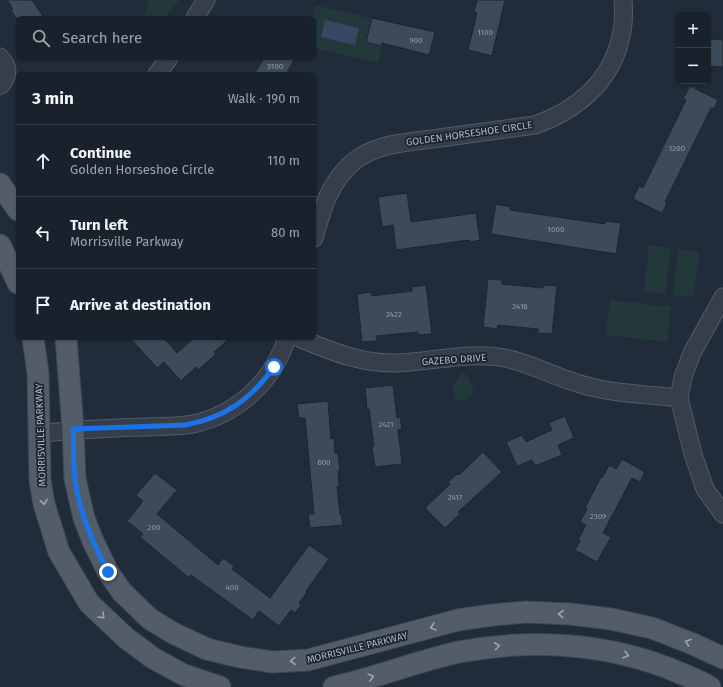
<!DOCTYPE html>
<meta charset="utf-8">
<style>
body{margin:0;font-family:"Fira Sans",sans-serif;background:#262e38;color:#f1f3f6}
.controls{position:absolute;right:12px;top:12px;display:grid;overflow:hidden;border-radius:6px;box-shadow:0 1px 3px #0004}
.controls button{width:36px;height:36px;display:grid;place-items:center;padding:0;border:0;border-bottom:1px solid #373e48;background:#19212c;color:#f1f3f6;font:20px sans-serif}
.stop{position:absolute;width:12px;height:12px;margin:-9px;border:3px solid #1a73e8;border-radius:50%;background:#fff}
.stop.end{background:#1a73e8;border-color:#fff;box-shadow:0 1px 4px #0008}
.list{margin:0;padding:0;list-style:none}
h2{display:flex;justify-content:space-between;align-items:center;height:52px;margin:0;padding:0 16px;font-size:17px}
h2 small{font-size:13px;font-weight:400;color:#9fa3a9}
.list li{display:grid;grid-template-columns:26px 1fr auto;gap:12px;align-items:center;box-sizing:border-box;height:72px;padding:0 16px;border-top:1px solid #373e48}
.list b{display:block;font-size:15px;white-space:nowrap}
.list p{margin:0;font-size:13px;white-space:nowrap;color:#9fa3a9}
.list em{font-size:13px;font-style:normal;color:#9fa3a9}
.icon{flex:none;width:22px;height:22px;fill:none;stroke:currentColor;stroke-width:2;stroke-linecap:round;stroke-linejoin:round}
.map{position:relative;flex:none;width:723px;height:687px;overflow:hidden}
.search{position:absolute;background:#19212c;box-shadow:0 1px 3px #0004;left:16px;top:16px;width:300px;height:44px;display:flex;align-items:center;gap:10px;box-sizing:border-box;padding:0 14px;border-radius:6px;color:#9fa3a9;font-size:15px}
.panel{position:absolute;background:#19212c;box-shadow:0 1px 3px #0004;left:16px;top:72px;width:300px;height:268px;border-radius:6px}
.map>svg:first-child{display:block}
.green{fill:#23383b}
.water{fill:#354761}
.building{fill:#3d4a59;stroke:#1c2531}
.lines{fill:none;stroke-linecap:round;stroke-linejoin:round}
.minor-casing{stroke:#535b68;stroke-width:19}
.major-casing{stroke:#3e4753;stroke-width:23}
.minor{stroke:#353e4a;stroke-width:17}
.major{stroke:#535d6a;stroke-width:21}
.oneway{stroke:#9da6b4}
.route{stroke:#1a73e8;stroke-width:5}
.labels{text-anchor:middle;stroke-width:3.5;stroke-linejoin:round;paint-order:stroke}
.number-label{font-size:8px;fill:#939cab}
.street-label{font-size:10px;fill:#b0b8c6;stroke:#1a232f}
</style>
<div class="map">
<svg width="723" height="687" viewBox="0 0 723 687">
<rect width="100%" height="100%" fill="#212c3a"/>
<g class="green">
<path d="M149,0H179L168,14L167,18H143Z"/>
<path d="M315,5L387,22L378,63L314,48V18H312Z"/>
<path d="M649,245L671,248L665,294L644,292Z"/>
<path d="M678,249L699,251L694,297L673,295Z"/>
<path d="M610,300L671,307L667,342L606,335Z"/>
<path d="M461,374H466L469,378L474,392C468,398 462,405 454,396L455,392L453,386Z"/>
</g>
<path class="water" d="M325,20L359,28L355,45L321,37Z"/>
<g class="building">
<path d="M7,0H32L44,18H16L11,10L13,9Z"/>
<path d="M477,0H505L492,56L468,50L477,13L474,12Z"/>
<path d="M372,18L435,32L429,55L382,43L381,46L366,42Z"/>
<path d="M708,39L723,40V67L708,66Z"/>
<path d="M264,58H295L286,74H254Z"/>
<path d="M690,86L718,100L714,109L711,108L665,202L667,203L662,213L633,199L639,186L643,188L686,100L683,99Z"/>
<path d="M407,193L411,222L476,213L480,240L470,242L469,240L396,250L393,225L382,227L378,197Z"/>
<path d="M496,204L511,207L510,210L605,224V221L621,223L616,254L491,234Z"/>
<path d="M488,279L502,280V284L543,288V285L557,286L552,334L538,333V329L498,325L497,329L483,327Z"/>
<path d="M426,285L432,334L418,335V332L376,336L377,341L362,342L357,294L371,292L372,296L412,291V287Z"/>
<path d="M130,338H164L177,353L194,338H230L214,352L216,354L198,370L196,367L181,381L164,362L157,368Z"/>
<path d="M393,385L397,418L400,417L402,429L398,430L402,464L375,467L372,447L374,446L369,409H367L365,388Z"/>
<path d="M328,401L331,439L334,438L335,453H338L340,471H338L339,487H337L340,514H341L343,525L310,528L308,514H314L305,418H299L297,404Z"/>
<path d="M565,416L574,438L558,445L562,455L535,466L532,460L517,466L506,442L522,435L526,442L552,430L549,423Z"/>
<path d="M483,452L502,472L458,512L460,514L445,528L425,508L450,484L448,482L457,474L459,475Z"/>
<path d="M622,459L645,472L640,482L632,478L603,533L611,537L597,562L575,550L580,541L578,540L586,525L580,522L587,509L585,508L601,477L602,478L609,465L616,469Z"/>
<path d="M155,473L177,490L157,514L218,565L223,558L234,566L232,569L270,598L309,545L329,559L306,591L307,592L299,603L301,605L295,613L291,610L279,626L259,611L253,620L191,575L189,578L140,537L143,534L127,521L143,501L136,495Z"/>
</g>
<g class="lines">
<g class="minor-casing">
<g id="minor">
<path d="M195,18L206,0"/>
<path d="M0,57C9,67 9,76 0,86"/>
<path d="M157,74L169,58"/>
<path d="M314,238C322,210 329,183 352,163C377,141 416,142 447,137C477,133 506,129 535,125C575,111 610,83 620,40C624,27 624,13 623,0"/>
<path d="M723,297L692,353L683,377L679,398L693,454L705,489L723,514"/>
<path d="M299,338C331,351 361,364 396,363C432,362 469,351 505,358C530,363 553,376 577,383C610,394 645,394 679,398"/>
<path d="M39,434C74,429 109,428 145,427C160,426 178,427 193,424C238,414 273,381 287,338"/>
</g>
</g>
<g class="major-casing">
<g id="major">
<path d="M0,184L18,210"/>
<path d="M0,245L18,283"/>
<path d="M33,338L38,373L40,480L44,504L59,552L89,603L126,638L153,658L184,675L220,687"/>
<path d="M66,338L73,429L75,479L84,518L93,541L108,572L122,592L150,619L173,633L207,649L240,657L272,662L308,660L458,620L492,615L526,612L570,614L611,619L652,628L693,644L723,658"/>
<path d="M334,687C376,678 417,661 459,652C533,638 611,643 680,673C690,677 700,681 710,687"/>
</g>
</g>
<use href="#minor" class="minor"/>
<use href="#major" class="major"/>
</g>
<defs><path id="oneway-chevron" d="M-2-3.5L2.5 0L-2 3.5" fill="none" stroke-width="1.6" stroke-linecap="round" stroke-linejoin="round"/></defs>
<g class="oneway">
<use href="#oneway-chevron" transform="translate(44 502) rotate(79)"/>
<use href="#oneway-chevron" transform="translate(561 614) rotate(-178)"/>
<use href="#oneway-chevron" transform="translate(102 616) rotate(45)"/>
<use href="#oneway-chevron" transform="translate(433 627) rotate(165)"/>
<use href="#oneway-chevron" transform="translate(688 642) rotate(-159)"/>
<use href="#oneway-chevron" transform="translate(497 646) rotate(-7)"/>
<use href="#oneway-chevron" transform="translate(626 655) rotate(16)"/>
<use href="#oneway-chevron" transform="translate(293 661) rotate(178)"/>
<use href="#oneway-chevron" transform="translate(371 677) rotate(-15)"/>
</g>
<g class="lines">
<path class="route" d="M108,572C93,543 79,512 75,479C73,463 74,446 73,429L185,425C225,418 251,399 274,367"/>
</g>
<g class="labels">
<g class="number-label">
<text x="485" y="35">1100</text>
<text x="416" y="43">900</text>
<text x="275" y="69">3100</text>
<text x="677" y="151">1200</text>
<text x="556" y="232">1000</text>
<text x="520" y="309">2416</text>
<text x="394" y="317">2422</text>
<text x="386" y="427">2421</text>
<text x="324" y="465">600</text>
<text x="455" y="500">2417</text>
<text x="598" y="519">2309</text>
<text x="154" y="530">200</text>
<text x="232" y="590">400</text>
</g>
<g class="street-label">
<text transform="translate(469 133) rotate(-8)" y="4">GOLDEN HORSESHOE CIRCLE</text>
<text transform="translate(454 359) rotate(-4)" y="4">GAZEBO DRIVE</text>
<text transform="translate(40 435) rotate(-92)" y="4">MORRISVILLE PARKWAY</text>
<text transform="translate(357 647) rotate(-14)" y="4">MORRISVILLE PARKWAY</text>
</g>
</g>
</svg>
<div class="controls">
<button>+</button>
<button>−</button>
</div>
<div class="stop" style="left:274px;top:367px"></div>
<div class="stop end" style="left:108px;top:572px"></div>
<div class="search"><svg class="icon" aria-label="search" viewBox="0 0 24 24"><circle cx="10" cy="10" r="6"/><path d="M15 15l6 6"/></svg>Search here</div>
<section class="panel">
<h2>3 min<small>Walk · 190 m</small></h2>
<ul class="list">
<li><svg class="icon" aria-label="ahead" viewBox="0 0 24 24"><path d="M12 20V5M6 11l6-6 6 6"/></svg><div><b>Continue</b><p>Golden Horseshoe Circle</p></div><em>110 m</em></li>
<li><svg class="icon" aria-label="left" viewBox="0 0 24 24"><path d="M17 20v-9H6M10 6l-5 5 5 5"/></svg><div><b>Turn left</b><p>Morrisville Parkway</p></div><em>80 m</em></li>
<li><svg class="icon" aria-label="arrive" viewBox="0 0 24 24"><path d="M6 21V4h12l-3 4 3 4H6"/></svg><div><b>Arrive at destination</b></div></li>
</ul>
</section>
</div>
